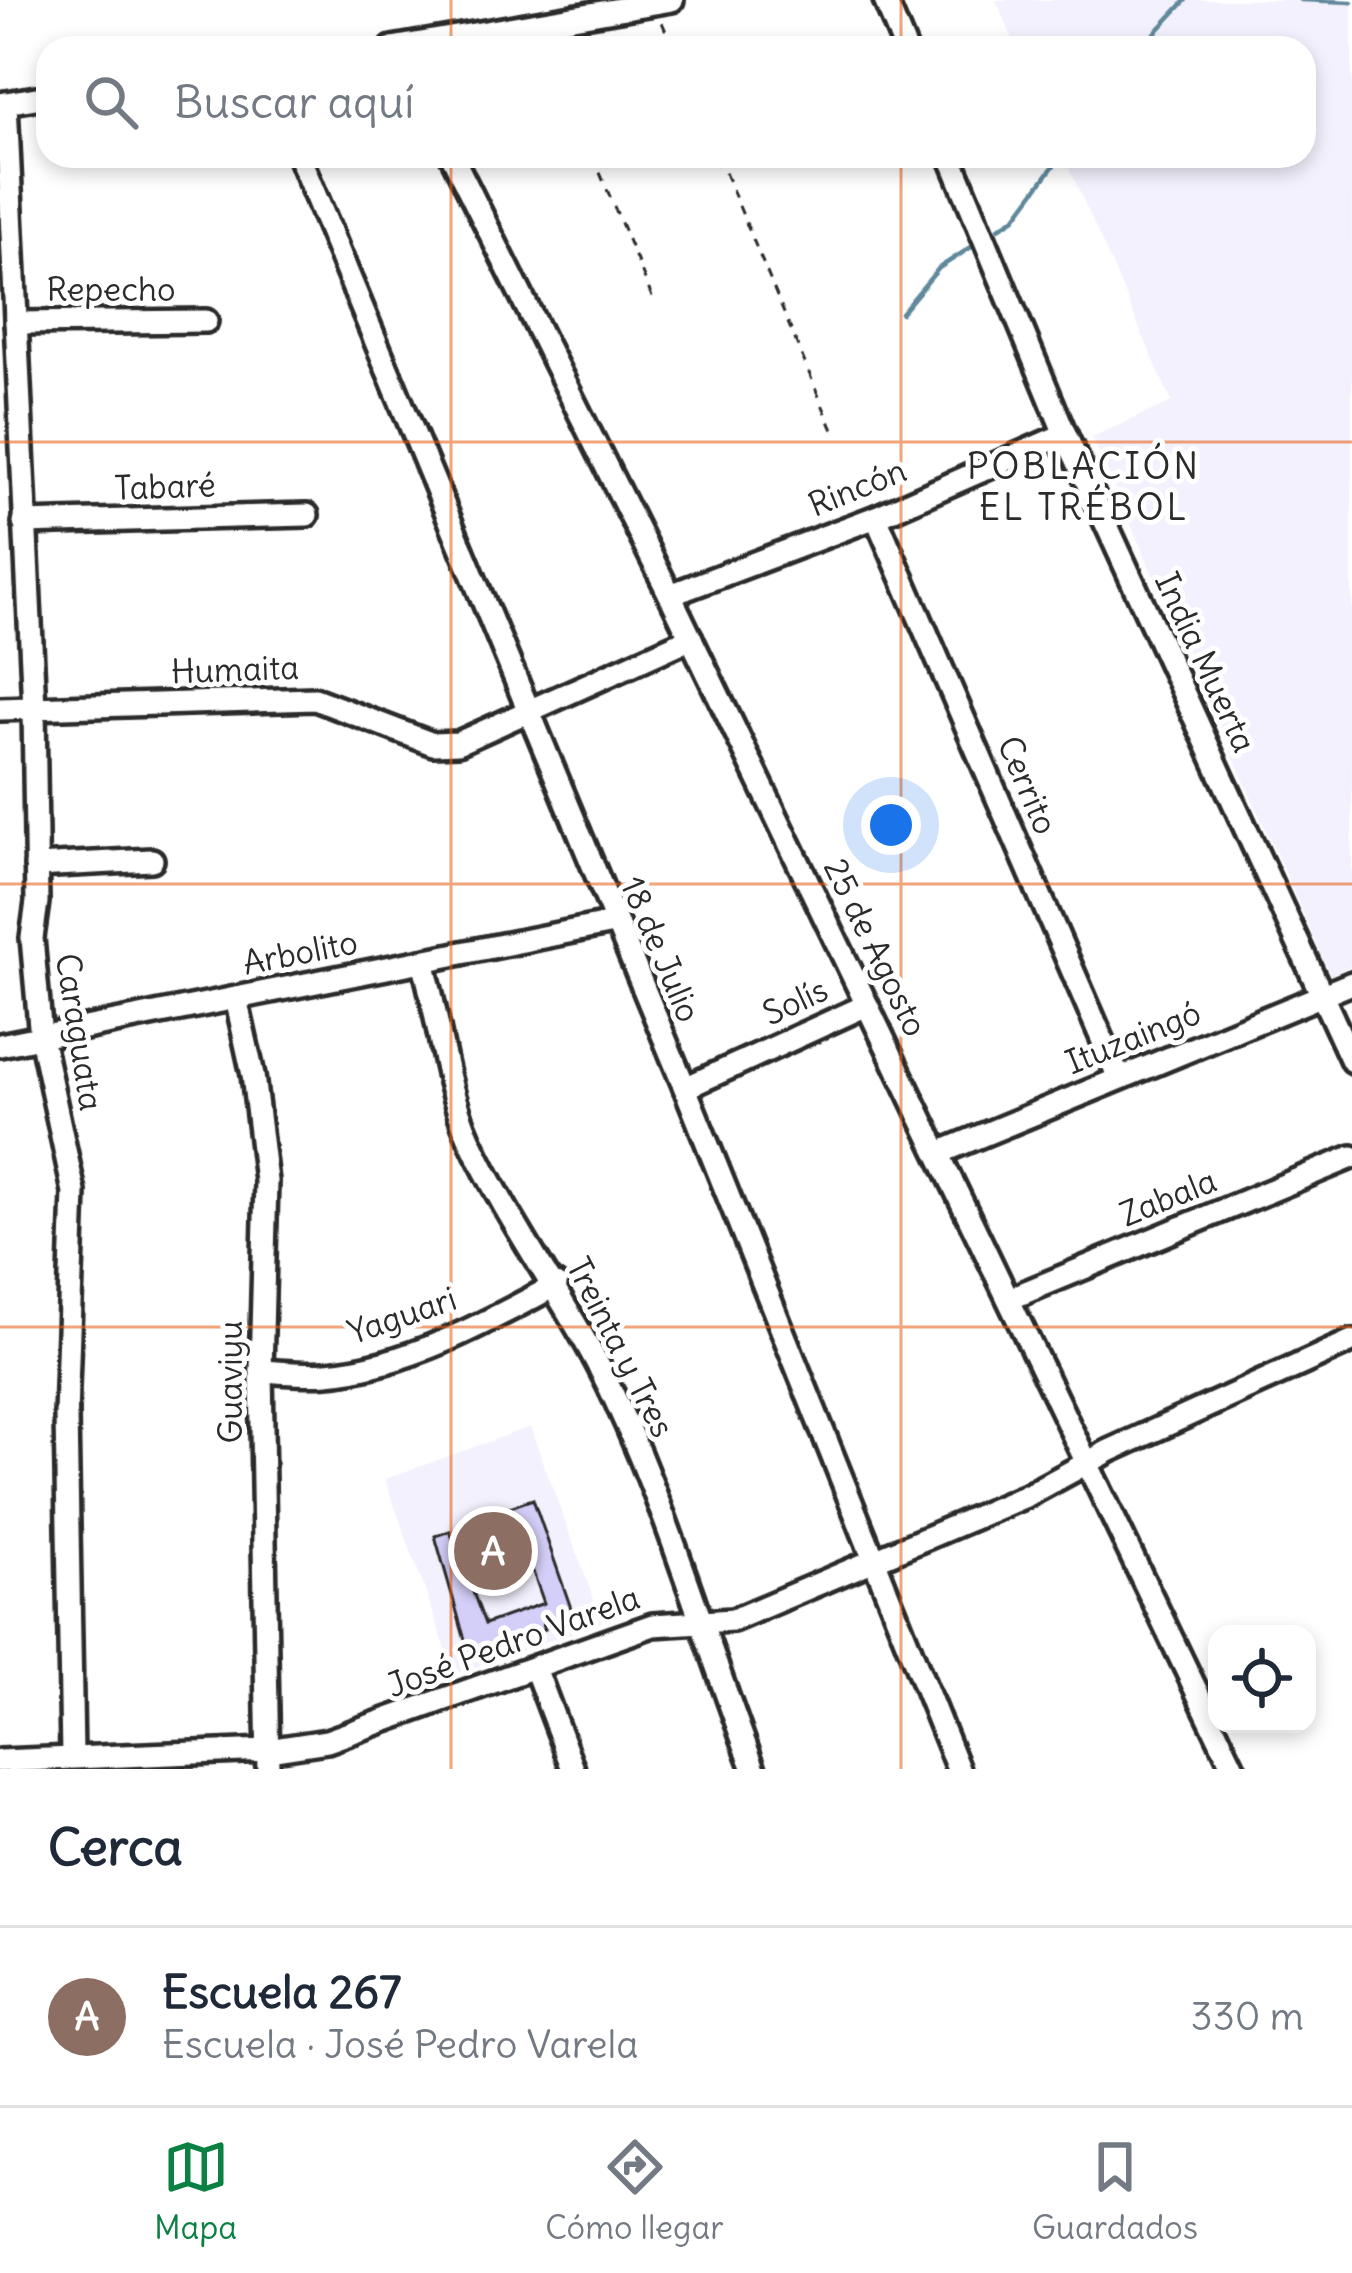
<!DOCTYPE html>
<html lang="es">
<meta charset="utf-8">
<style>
body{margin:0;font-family:Delius,sans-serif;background:#f6f6f7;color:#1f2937}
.controls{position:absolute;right:36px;bottom:36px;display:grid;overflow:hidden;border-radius:24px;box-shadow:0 6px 18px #0003}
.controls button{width:108px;height:108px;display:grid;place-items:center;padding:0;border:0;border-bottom:3px solid #e0e1e3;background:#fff;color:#1f2937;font:60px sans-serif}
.you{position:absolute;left:891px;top:825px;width:42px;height:42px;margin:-30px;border:9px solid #fff;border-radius:50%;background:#1a73e8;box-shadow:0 0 0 18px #1a73e833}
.badge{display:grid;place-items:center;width:78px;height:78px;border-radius:50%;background:#0b8043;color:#fff;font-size:39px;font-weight:700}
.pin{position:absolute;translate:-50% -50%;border:6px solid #fff;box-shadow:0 3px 12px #0006}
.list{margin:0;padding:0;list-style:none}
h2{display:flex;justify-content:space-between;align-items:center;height:156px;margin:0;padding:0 48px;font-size:51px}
h2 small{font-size:39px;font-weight:400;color:#747a83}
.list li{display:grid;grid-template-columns:78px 1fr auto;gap:36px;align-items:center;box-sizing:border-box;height:180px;padding:0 48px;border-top:3px solid #e0e1e3}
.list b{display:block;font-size:45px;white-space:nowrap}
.list p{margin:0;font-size:39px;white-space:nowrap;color:#747a83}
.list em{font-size:39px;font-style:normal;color:#747a83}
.icon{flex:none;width:66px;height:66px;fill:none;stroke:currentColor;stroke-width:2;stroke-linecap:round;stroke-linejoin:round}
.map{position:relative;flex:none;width:1352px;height:1769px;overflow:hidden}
.search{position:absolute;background:#fff;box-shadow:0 6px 18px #0003;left:36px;right:36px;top:36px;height:132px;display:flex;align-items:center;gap:30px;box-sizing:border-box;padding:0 42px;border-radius:36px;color:#747a83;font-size:45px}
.sheet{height:336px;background:#fff}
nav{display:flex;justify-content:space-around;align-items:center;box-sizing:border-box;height:168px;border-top:3px solid #e0e1e3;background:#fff;font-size:33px;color:#747a83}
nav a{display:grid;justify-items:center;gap:6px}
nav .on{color:#0b8043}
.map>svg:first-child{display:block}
.built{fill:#f2f1fd}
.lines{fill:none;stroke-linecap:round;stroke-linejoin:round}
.stream{stroke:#61889b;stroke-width:4.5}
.building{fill:#d4cff8;stroke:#2b2b2b;stroke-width:3}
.street-casing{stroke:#2b2b2b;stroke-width:30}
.path{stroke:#2b2b2b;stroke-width:3;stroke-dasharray:9 9;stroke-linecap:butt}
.street{stroke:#fff;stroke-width:21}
.grid{fill:none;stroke:#e8590c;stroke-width:3;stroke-opacity:0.55}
.labels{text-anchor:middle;stroke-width:10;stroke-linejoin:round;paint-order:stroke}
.street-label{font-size:33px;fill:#2b2b2b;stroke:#fff}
.neighbourhood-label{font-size:36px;letter-spacing:3px;fill:#2b2b2b;stroke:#fff}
</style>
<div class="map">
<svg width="1352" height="1769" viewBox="0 0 1352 1769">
<rect width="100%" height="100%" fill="#fff"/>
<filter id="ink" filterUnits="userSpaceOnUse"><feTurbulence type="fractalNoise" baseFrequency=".00833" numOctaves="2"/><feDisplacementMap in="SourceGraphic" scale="24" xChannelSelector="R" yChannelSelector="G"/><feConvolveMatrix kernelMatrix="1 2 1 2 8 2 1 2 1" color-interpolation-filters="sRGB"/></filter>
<g filter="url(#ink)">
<g class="built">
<path d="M996,0H1352V965L1330,975L1092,437L1172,402L1064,156H1304V48H1017Z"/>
<path d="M530,1427L602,1622L455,1674L385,1479Z"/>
</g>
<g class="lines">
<g class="stream">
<path d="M1301,0L1352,2"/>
<path d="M1141,48L1186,0"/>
<path d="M999,228L1015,218L1061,156"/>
<path d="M901,313L939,268L976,244"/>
</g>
</g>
<path class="building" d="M533,1499L573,1614L543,1624L545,1629L469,1654L435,1536L450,1531L485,1624L544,1603L510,1507Z"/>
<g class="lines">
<g class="street-casing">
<g id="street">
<path d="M885,0L905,48"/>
<path d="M392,48L672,0"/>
<path d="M6,103L34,708L37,902L32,938L41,1037L74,1192L66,1415L72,1755"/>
<path d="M0,104L48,96"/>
<path d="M299,156L685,1088L958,1769"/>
<path d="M452,156L670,595L1234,1769"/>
<path d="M950,156L1065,434L1352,1061"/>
<path d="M16,323L206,321"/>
<path d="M876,517L1119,1078"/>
<path d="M24,523L307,515"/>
<path d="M670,595L876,517L1065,434"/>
<path d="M0,709L315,699L433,744L458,743L691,638"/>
<path d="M36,866L152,860"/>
<path d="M423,961C439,1019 444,1082 469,1138C511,1229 574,1310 616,1401C671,1520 707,1647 754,1769"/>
<path d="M236,998L253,1075L266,1181L261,1371L268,1769"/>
<path d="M0,1045L613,923"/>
<path d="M685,1088L867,1005"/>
<path d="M939,1153L1352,983"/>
<path d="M1009,1299L1352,1157"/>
<path d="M261,1371C283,1372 306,1375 327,1373C405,1367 488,1322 556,1285"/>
<path d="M535,1668L573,1769"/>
<path d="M0,1761L268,1750L327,1741L653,1625L733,1620L1028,1495L1109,1451L1352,1341"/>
</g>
</g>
<g class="path">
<path d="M662,22L673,48"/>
<path d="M593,156L652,297"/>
<path d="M718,156L833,430"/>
</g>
<use href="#street" class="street"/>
</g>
</g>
<path class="grid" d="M451,0V48M901,0V48M451,156V1769M901,156V1769M0,442H1352M0,884H1352M0,1327H1352"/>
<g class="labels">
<g class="street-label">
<text x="111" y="301">Repecho</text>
<text transform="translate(165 486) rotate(-2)" y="12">Tabaré</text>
<text transform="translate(857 487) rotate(-22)" y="12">Rincón</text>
<text transform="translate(1206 662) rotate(65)" y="12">India Muerta</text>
<text transform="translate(235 669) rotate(-2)" y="12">Humaita</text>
<text transform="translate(1028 785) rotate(67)" y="12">Cerrito</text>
<text transform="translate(876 947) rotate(64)" y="12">25 de Agosto</text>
<text transform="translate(661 949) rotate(67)" y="12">18 de Julio</text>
<text transform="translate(300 952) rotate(-11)" y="12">Arbolito</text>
<text transform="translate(795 1001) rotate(-25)" y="12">Solís</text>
<text transform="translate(80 1032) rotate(81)" y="12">Caraguata</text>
<text transform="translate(1133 1037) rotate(-22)" y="12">Ituzaingó</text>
<text transform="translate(1168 1197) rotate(-22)" y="12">Zabala</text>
<text transform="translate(402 1315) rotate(-19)" y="12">Yaguari</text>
<text transform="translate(621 1347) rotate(63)" y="12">Treinta y Tres</text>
<text transform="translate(230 1382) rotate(-90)" y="12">Guaviyu</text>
<text transform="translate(513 1641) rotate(-20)" y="12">José Pedro Varela</text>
</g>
<g class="neighbourhood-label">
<text x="1084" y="479">POBLACIÓN<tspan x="1084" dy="41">EL TRÉBOL</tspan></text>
</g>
</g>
</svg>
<div class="controls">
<button><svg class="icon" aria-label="locate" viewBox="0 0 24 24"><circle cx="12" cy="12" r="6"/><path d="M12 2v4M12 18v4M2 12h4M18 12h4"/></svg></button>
</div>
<div class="you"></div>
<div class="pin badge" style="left:493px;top:1551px;background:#8d6e63">A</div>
<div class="search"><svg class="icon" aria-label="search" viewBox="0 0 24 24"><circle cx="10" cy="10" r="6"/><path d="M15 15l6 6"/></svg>Buscar aquí</div>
</div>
<section class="sheet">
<h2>Cerca<small></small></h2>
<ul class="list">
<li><span class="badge" style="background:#8d6e63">A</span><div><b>Escuela 267</b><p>Escuela · José Pedro Varela</p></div><em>330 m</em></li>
</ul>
</section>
<nav>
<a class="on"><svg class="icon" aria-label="map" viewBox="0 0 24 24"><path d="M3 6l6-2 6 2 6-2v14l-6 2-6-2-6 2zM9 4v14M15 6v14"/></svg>Mapa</a>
<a><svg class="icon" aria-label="directions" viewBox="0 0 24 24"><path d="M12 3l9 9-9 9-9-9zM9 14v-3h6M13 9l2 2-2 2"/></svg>Cómo llegar</a>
<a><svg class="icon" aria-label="saved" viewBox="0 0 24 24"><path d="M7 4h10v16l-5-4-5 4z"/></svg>Guardados</a>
</nav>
